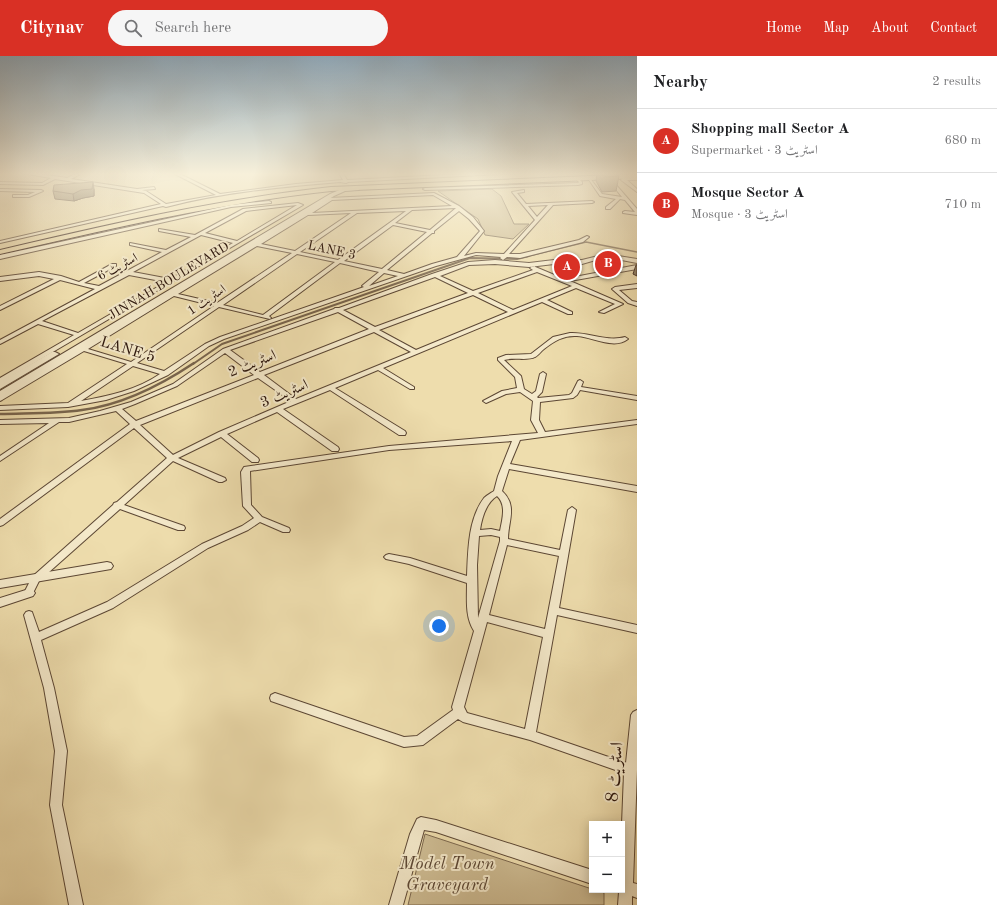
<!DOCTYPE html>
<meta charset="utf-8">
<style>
body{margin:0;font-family:"Old Standard TT",Amiri,serif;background:#f6f6f6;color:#202124}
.controls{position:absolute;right:12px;bottom:12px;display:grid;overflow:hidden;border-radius:0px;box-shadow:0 2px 10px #0003}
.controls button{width:36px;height:36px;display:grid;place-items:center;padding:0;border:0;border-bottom:1px solid #e0e0e0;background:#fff;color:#202124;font:20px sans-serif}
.you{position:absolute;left:439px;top:570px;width:14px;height:14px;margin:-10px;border:3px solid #fff;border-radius:50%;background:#1a73e8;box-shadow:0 0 0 6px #1a73e833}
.badge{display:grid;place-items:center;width:26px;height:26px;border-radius:50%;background:#d93025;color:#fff;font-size:13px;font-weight:700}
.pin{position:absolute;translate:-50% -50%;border:2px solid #fff;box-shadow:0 1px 4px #0006}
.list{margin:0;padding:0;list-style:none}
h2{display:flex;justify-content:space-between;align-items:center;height:52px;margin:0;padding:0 16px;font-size:17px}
h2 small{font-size:13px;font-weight:400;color:#757577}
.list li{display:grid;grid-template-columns:26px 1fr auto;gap:12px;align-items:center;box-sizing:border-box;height:64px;padding:0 16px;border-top:1px solid #e0e0e0}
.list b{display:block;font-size:15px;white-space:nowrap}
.list p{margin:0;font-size:13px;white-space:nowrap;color:#757577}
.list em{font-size:13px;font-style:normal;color:#757577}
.icon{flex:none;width:22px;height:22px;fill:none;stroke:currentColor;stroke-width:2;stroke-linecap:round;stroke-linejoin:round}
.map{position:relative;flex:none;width:637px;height:849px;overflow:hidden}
header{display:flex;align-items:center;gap:24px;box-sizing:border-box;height:56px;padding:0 20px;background:#d93025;color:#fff}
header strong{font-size:19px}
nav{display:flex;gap:22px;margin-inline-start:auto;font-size:14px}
.search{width:280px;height:36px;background:#f6f6f6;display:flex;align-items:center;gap:10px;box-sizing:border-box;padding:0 14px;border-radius:22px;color:#757577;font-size:15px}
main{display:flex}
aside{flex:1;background:#fff}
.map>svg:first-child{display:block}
.green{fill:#cdbb92;stroke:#7c684f}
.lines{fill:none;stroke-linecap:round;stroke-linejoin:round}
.stream-far2{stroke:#78644c;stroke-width:1.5}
.stream-far1{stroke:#78644c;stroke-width:2}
.stream{stroke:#78644c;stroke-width:2.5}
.minor-casing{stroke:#5c4734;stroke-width:2}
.tertiary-casing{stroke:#5c4734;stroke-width:2}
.trunk-casing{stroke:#2b150c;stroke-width:2}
.minor{fill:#f4e9ca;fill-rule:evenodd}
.tertiary{fill:#f4e9ca;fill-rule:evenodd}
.trunk{fill:#eeddad;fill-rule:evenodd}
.wall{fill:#7c6c53;stroke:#2b150c}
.shaded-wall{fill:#655843;stroke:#2b150c}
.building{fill:#907d60;stroke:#2b150c}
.labels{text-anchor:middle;stroke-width:4;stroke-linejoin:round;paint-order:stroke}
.far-street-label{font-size:13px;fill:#2b150c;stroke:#f4e9ca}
.street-label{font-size:15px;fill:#2b150c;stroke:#f4e9ca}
.near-street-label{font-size:18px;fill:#2b150c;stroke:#f4e9ca}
.near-park-label{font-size:18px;font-style:italic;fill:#5c4734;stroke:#f4e9ca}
</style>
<header>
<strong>Citynav</strong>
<div class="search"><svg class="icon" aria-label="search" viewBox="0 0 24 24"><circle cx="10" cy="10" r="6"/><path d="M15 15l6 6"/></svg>Search here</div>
<nav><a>Home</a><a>Map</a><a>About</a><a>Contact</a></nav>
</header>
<main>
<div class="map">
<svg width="637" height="849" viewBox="0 0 637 849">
<rect width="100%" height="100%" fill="#eeddad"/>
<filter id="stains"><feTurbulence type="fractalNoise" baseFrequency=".005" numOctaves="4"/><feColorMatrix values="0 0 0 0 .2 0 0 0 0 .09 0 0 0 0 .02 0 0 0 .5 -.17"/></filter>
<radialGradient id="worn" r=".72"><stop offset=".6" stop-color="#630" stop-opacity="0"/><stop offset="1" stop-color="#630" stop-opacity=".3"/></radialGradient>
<g class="green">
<path d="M492,133L501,140L514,168H529L513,183L485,179L478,163L438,135Z"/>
<path d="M425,778L604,837V849H408Z"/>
</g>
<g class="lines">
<path class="stream-far2" d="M525,201L586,186L637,196"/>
<path class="stream-far1" d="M193,308L222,288L470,202L517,203L529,200"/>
<path class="stream" d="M0,358C27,357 55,358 82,354C122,349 161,329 194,307"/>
<g class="minor-casing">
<g id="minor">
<path d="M22,117H33L67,122L77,117H82L71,123L137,133L154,131L155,133L142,134L146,135L166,148L216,139L173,117H178L220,138L296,128L343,124L339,117H343L347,124L482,117H518L348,126L346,127L340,126C282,131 222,136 166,151L163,150L0,187V185L161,148L144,137L55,123L43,129L0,128V126L42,127L51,122Z"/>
<path d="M587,121H589L602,138L622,141L614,131L617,130L637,153V159L623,157V156L625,155L635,156L625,144L620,143L610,153H606V151L616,143L600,140Z"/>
<path d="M578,122L582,126V128L578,129L425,134L423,133L425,132L578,127L579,126L576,123Z"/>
<path d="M622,122H637V124H627L637,133V136L621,124Z"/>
<path d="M0,133L41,134L43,135L29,141H13V139H28L35,136L0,135Z"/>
<path d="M524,134V136L517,137L526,148L592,145L594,146L592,147L553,149L509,198H520L579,184L587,180L589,181L583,186L520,202L507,201L503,204L500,202L501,201L476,199L436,210L224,283L209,290L168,319L134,335L106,344L68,351L0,354V350L68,347L127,308L84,295L2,344L0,345V340L329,142L434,137L459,150L473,161L484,175L464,200L476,197L504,198L535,164L512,136ZM433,139L452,150L312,157L332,144ZM548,149L537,161L528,150ZM456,152L430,174L395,167L412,154ZM406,155L338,204L300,196L357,157ZM459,155L469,163L480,175L457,201L432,208L404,218L387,214L432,177H434V175ZM351,157L295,195L261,188L308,159ZM393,169L427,176L382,213L344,205ZM257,190L292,197L217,247L178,238ZM297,198L335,206L263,259L223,249ZM340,207L379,216L363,229L362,230L364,231L220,281L205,288L164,315L137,307L219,251L270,263L271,262L269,260ZM384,217L398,220L369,230ZM174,240L214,250L131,306L88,293ZM133,310L160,318C137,334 108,340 81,345Z"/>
<path d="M269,145L271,146V147L231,151L0,203V199L231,149Z"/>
<path d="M298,147L303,149L0,327V322L74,279L38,268L2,287L0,288V284L95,233L60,224L0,254V250L54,223L39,220L0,225V221L39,216L61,220L79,226L112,208H116V210L84,227L99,230L162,196L130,189V187L166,194L191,181L159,175V173L195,179L243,153ZM297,149L237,185L205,177L246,155ZM201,179L233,187L170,223L133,216ZM129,219L166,226L78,277L42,265Z"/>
<path d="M606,198L637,203V207L606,201L582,208H554L529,211L495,208L469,209L440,220L473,235L533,214L530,212L533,210L564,223L637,209V213L570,225L623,248L604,257L599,256L615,248L576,232L547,244L572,256V258H568L542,246L383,312L414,331V333H410L378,314L335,332L405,375L406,377L405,379H399L330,334L283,353L338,391L339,393L338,395H332L277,356L227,378L258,402L259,404L258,406H252L221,381L178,402L225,422L226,424L222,426H219L173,405L124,449L184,470L185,472L184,474H178L120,453L39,525L32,539L29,540L26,539L24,537L32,521L113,449L114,447L117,446L167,402L134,372L3,469L0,470V463L130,368L116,355L69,366H59L0,405V400L49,367L0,368V364L69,362L100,355L131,346L173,328L223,293L334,253L335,252H339L432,218L468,206L495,204L529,207L554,204H582ZM537,216L572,230L513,254L478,237ZM435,221L468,237L375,271L343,254ZM473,239L508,256L416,294L379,274ZM338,256L369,273L260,316L230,294ZM374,276L411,296L296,343L264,319ZM225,297L254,319L136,365L122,353L135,348L177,330ZM258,322L291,345L219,376L173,399L140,369Z"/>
<path d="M637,228V232L619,234L632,245L637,246V250L628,247L612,233L615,231Z"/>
<path d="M570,277C588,276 607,286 625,281L628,283C614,294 593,281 577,280C564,279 554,285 544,293C541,295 538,300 535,301C528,305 513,301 504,304L521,320L524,333L532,338L536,335L540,318L543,316L546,318L542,336L537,341L538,342L569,339L572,337L578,325L580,324L583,326L581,331L637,340V344L580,334L577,339L573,342L540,346L539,364L545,376L637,364V368L520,384L510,408L637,430V436L509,413L502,435C518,450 508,465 508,483L560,494L568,454L572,451L576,454L559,552L637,569V577L557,559L536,676L626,707L631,659L633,656L637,654V714L633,827L637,828V842L632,840V849H618L619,836L618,834H622V768L624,717L530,684L463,666L458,663L423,689L404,691L271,645L270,642L271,639L275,637L404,681L417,680L453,654L452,651L474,575C465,561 467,544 467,527L409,508L386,503L384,501L386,499L389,498L410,502L467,520C468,495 468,463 484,442C487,439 491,437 494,435L498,420L512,385L389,394L250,415L251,449L262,461L289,472L290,474L289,476H283L260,466L248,474L208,492L113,552L41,584L54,632L67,695L62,749L83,849H69L50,749L55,695L44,632L24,559L26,556L29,555L32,556L39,576L107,546L202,488L242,470L254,462L243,450L241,416L244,411L389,390L538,377L531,364L533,345L520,336L506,338L486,347L483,345L502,335L517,332L515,321L498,304V302L506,299L531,298L553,281ZM497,440C507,449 502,464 500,475L491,473L480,474C482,461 486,447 497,440ZM491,479L500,481V485L478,562L477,509L479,480ZM507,489L559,500L545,573L489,559ZM487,566L543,581L525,673L467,657L464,651Z"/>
<path d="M421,761L436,764L592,814V828L436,776L424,774L403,849H389L410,778L417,763Z"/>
</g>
</g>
<g class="tertiary-casing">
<g id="tertiary">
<path d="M357,131L359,134L345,135L334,140L0,342V335L330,138L344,132Z"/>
<path d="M52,296H55L59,298L0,333V326Z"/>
<path d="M107,506L111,507L113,510L111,513L0,532V524Z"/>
<path d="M29,533L33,534L35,537L33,540L0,551V542Z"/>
</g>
</g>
<g class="trunk-casing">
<path id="trunk" d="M637,118V122L331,135C219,147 110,173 0,198V194C110,168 219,143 331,131Z"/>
</g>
<use href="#minor" class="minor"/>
<use href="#tertiary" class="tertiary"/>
<use href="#trunk" class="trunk"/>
</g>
<g class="wall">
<path d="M597,117H617L619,120L616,135L602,136L596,125Z"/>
<path d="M94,133V140L83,142L74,145L55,143L53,135Z"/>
<path d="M636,209H637V220L633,218Z"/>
</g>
<path class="shaded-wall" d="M93,126L94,133V140L83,142L74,145L73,138Z"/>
<g class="building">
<path d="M603,117H617L619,120L606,121Z"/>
<path d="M93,126L92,133L81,134L73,138L53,135L54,129Z"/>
</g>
<linearGradient id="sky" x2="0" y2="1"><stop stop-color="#90a9ba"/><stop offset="0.5" stop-color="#f7f0da"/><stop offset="1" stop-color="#f7f0da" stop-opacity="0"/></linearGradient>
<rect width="637" height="236" fill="url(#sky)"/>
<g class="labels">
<g class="far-street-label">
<text transform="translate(332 193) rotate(12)" y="5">LANE 3</text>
<text transform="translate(117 210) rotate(-28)" y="5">اسٹریٹ 6</text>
<text transform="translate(168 224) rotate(-31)" y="5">JINNAH BOULEVARD</text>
<text transform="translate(206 243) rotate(-34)" y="5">اسٹریٹ 1</text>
</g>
<g class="street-label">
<text transform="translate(128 293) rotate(17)" y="5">LANE 5</text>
<text transform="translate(252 307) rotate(-22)" y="5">اسٹریٹ 2</text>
<text transform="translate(284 337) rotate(-23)" y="5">اسٹریٹ 3</text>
</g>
<g class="near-street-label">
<text transform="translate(614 716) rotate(-85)" y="6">اسٹریٹ 8</text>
</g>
<g class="near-park-label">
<text x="447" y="813">Model Town<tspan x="447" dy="21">Graveyard</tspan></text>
</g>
</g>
<rect width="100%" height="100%" filter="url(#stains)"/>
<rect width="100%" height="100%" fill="url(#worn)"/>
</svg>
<div class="controls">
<button>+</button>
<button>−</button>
</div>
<div class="you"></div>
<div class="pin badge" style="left:567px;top:211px">A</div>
<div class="pin badge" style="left:608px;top:208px">B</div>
</div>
<aside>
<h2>Nearby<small>2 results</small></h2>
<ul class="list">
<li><span class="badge">A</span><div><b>Shopping mall Sector A</b><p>Supermarket · اسٹریٹ 3</p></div><em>680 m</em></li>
<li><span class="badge">B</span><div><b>Mosque Sector A</b><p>Mosque · اسٹریٹ 3</p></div><em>710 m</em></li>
</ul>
</aside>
</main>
